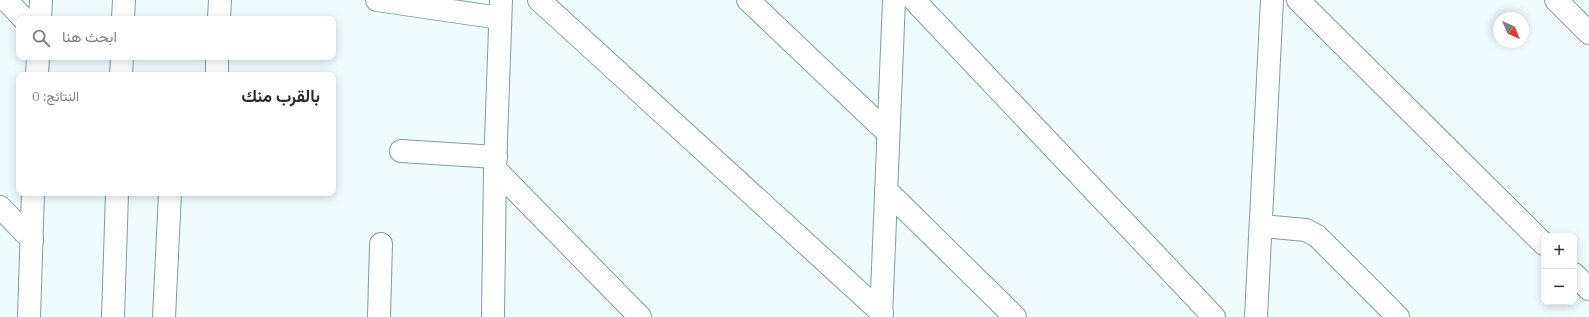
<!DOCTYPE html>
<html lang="ar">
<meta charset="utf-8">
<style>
body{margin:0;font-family:"IBM Plex Serif",Vazirmatn,serif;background:#f2f2f3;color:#2b2b33;direction:rtl}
.controls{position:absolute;right:12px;bottom:12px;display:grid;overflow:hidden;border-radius:8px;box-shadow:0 2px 10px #0003}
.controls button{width:36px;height:36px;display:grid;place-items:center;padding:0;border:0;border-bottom:1px solid #e1e1e2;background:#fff;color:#2b2b33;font:20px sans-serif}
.compass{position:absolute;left:1493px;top:12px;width:36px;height:36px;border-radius:50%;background:#fff;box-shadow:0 2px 10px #0003;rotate:136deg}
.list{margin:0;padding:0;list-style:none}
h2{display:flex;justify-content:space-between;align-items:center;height:52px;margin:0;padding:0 16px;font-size:17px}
h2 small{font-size:13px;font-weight:400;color:#7c7c81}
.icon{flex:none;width:22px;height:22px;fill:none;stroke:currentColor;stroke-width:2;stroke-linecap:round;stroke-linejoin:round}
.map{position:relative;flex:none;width:1589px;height:317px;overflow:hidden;direction:ltr}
.search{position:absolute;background:#fff;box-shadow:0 2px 10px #0003;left:16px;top:16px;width:320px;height:44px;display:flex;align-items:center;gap:10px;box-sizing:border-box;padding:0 14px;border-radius:8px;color:#7c7c81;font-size:15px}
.panel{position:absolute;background:#fff;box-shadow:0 2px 10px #0003;left:16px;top:72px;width:320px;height:124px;border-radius:8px;direction:rtl}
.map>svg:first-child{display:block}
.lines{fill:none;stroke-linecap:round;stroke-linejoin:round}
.street-casing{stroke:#809da1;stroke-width:24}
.street{stroke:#fff;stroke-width:22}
</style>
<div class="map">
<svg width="1589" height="317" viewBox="0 0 1589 317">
<rect width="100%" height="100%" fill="#effbfd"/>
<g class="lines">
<g class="street-casing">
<g id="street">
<path d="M6,0L24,19"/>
<path d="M377,0L500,18"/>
<path d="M539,0L882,313"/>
<path d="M748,0L888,133"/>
<path d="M914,0L1214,317"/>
<path d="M1298,0L1544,244"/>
<path d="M1556,0L1589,33"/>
<path d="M40,19L41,0"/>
<path d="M123,19L124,0"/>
<path d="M219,19L220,0"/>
<path d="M37,75L38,57"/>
<path d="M121,75L122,57"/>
<path d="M217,75V57"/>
<path d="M401,151L496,157"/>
<path d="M495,169L640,317"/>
<path d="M886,190L1015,317"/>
<path d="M0,207L32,240"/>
<path d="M1262,226L1306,230L1317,236L1398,317"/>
<path d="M1574,274L1589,289"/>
<path d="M29,317L33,193"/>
<path d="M113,317L117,193"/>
<path d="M164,317L170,193"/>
<path d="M379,317L381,244"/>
<path d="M493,317L495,169L501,0"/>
<path d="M881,317L894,0"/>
<path d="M1256,317L1272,0"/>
</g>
</g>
<use href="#street" class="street"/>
</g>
</svg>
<div class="controls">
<button>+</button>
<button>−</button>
</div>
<svg class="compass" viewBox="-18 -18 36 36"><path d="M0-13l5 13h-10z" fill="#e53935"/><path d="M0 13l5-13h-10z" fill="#7c7c81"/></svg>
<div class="search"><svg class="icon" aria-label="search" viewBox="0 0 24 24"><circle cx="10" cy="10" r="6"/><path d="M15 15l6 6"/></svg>ابحث هنا</div>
<section class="panel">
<h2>بالقرب منك<small>النتائج: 0</small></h2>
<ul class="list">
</ul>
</section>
</div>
